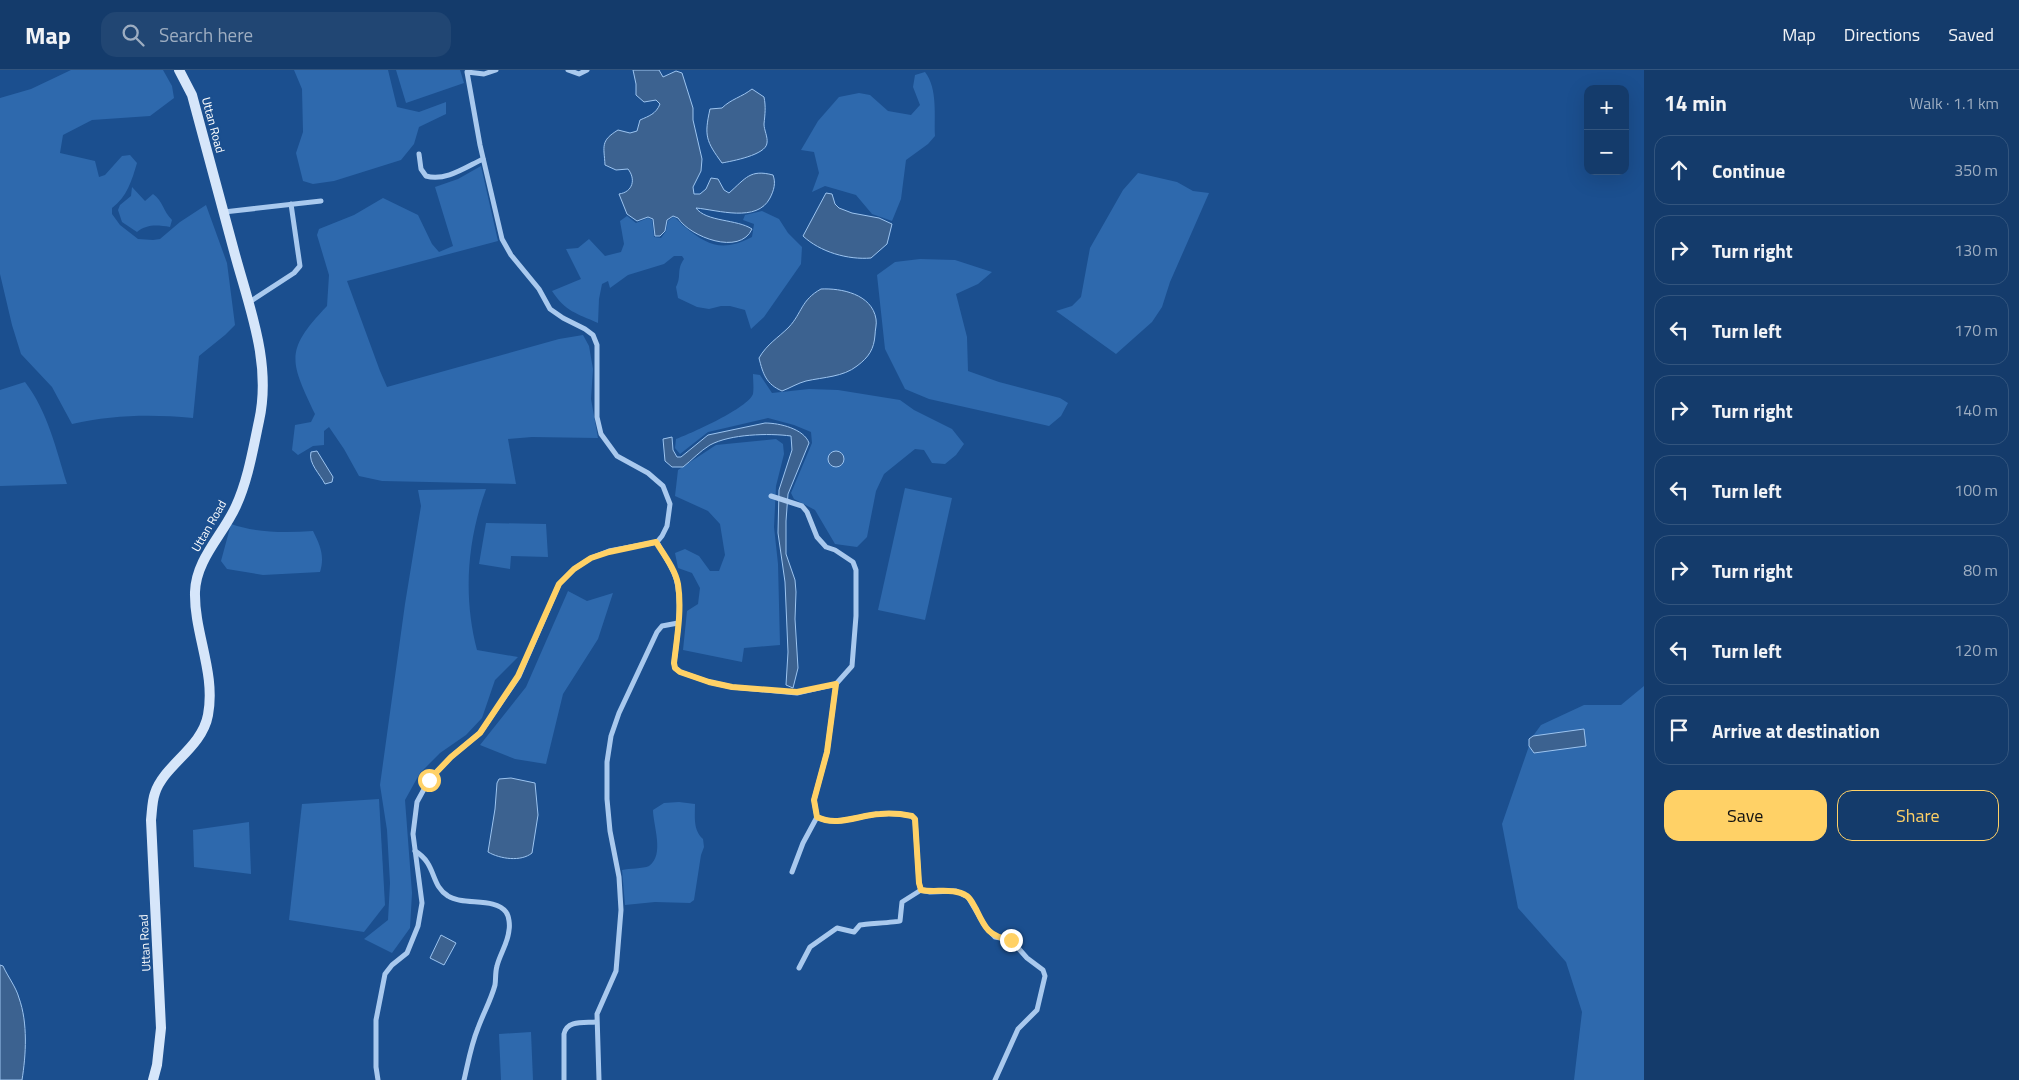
<!DOCTYPE html>
<meta charset="utf-8">
<style>
body{margin:0;font-family:"Titillium Web",sans-serif;background:#214673;color:#f1f3f6}
.controls{position:absolute;right:15px;top:15px;display:grid;overflow:hidden;border-radius:10px;box-shadow:0 5px 20px #0002}
.controls button{width:45px;height:45px;display:grid;place-items:center;padding:0;border:0;border-bottom:1px solid #33557e;background:#143b6b;color:#f1f3f6;font:25px sans-serif}
.stop{position:absolute;width:15px;height:15px;margin:-11px;border:4px solid #ffd166;border-radius:50%;background:#fff}
.stop.end{background:#ffd166;border-color:#fff;box-shadow:0 1px 5px #0008}
.list{margin:0;padding:0;list-style:none}
h2{display:flex;justify-content:space-between;align-items:center;height:65px;margin:0;padding:0 20px;font-size:21px}
h2 small{font-size:16px;font-weight:400;color:#9dadc1}
.list li{display:grid;grid-template-columns:32px 1fr auto;gap:15px;align-items:center;box-sizing:border-box;height:70px;margin:0 10px 10px;padding:0 10px;border:1px solid #33557e;border-radius:15px}
.list b{display:block;font-size:19px;white-space:nowrap}
.list em{font-size:16px;font-style:normal;color:#9dadc1}
.actions{display:flex;gap:10px;padding:15px 20px}
.actions a{flex:1;padding:11px 0;border:1px solid #ffd166;border-radius:15px;text-align:center;font-size:18px;color:#ffd166}
.actions .main{background:#ffd166;color:#111}
.icon{flex:none;width:28px;height:28px;fill:none;stroke:currentColor;stroke-width:2;stroke-linecap:round;stroke-linejoin:round}
.map{position:relative;flex:none;width:1644px;height:1010px;overflow:hidden}
header{display:flex;align-items:center;gap:30px;box-sizing:border-box;height:70px;padding:0 25px;background:#143b6b;border-bottom:1px solid #33557e}
header strong{font-size:24px}
nav{display:flex;gap:28px;margin-inline-start:auto;font-size:18px}
.search{width:350px;height:45px;background:#214673;display:flex;align-items:center;gap:12px;box-sizing:border-box;padding:0 18px;border-radius:15px;color:#9dadc1;font-size:19px}
main{display:flex}
aside{flex:1;background:#143b6b}
.map>svg:first-child{display:block}
.green{fill:#2e69ad}
.water{fill:#3c6290;stroke:#9cc4f0}
.lines{fill:none;stroke-linecap:round;stroke-linejoin:round}
.minor{stroke:#a9c9ee;stroke-width:5}
.secondary{stroke:#d6e6fa;stroke-width:10}
.route{stroke:#ffd166;stroke-width:6}
.labels{text-anchor:middle;stroke-width:4.5;stroke-linejoin:round;paint-order:stroke}
.street-label{font-size:12px;fill:#fff;stroke:#1b4f8f}
</style>
<header>
<strong>Map</strong>
<div class="search"><svg class="icon" aria-label="search" viewBox="0 0 24 24"><circle cx="10" cy="10" r="6"/><path d="M15 15l6 6"/></svg>Search here</div>
<nav><a>Map</a><a>Directions</a><a>Saved</a></nav>
</header>
<main>
<div class="map">
<svg width="1644" height="1010" viewBox="0 0 1644 1010">
<rect width="100%" height="100%" fill="#1b4f8f"/>
<g class="green">
<path d="M71,0H163L172,16L174,28L150,46L92,50L63,65L60,83L95,91L99,107L105,105L122,86L130,85L137,93C132,110 127,127 112,138V144L120,155L138,169L153,170L160,169L180,152L206,135L227,193L235,255L225,265L199,286L193,348C151,344 112,345 72,354L52,317L21,284L12,255L0,204V28L31,19Z"/>
<path d="M294,0H388L397,37L419,42L446,32V44L419,57L414,74L401,90L334,111L313,114L303,111L296,83L303,62L302,19Z"/>
<path d="M396,0H460L464,13L406,33Z"/>
<path d="M925,2C938,19 934,46 935,66L928,74L906,90L901,129L892,151L872,144L856,125L825,116L812,122L819,103L814,82L801,80L818,51L839,27L859,23L870,25L888,41L911,45L920,35L913,17L915,5Z"/>
<path d="M481,96L498,171L347,211L380,301L387,317L559,269L583,265L589,276L593,299L591,329L598,368L532,367L508,369L516,414L382,411L359,406L344,379L329,357L324,361V375L313,376L298,385L292,380L295,355L311,352L315,344C290,291 284,281 327,236L329,205L317,165L319,159L354,145L383,128L418,145L432,174L439,182L453,176L435,117L458,109Z"/>
<path d="M1138,103L1177,112L1193,121L1209,123L1170,212L1162,237L1152,252L1116,284L1056,241L1072,236L1081,227L1090,178L1123,120Z"/>
<path d="M132,117L145,131L153,124C163,131 163,141 172,150L170,157C157,155 147,154 137,162L122,152L118,140L120,135L131,126Z"/>
<path d="M762,141L779,149L788,163L802,177L801,194L764,247L751,259L745,240L730,236H721L709,239L697,237L678,228L676,217C682,206 676,200 684,189L682,186H674L664,194L628,205L610,218L608,211L602,214L599,229L598,253C576,243 566,242 552,221L581,209L566,179L578,178L589,169L605,186L621,182L624,174L620,151L627,146L636,153L648,148L652,150L654,167L661,168L666,161L668,151L673,147C678,149 680,153 685,157C708,176 723,182 752,167L754,154L743,150L745,145Z"/>
<path d="M920,189L955,190L992,202L978,214L956,224L967,267L968,301L999,312L1060,328L1068,333L1061,346L1049,356L929,329L905,319L885,279L877,205L895,192Z"/>
<path d="M753,304L760,305L772,323L809,319L838,320L900,330L914,340L952,359L964,374L956,385L945,394L932,393L924,380L915,379L884,404L876,421L867,467L857,477L835,474L815,440L794,429L791,423L812,373L811,362L794,355L768,348L708,362L680,384L675,378L676,369C692,363 748,338 753,324C754,318 753,310 753,304Z"/>
<path d="M25,312C48,342 56,379 67,414L0,416V320Z"/>
<path d="M776,369L783,374L784,384L776,416L774,457L778,494L780,575L744,578L742,592L683,580L687,541L698,534L700,518L692,503L678,498L675,483L685,479L699,486L710,501H719L725,485L720,454L708,441L675,426L678,400L716,375Z"/>
<path d="M905,418L952,428L925,550L878,540Z"/>
<path d="M486,419C467,471 463,527 477,580L518,587L495,610L482,648L466,665L440,683L420,703L405,730L412,823L410,858L392,883L364,869L388,850L390,813L387,760L380,715L405,534L421,436L418,420Z"/>
<path d="M486,453L546,454L548,487L511,486L510,499L479,494Z"/>
<path d="M231,454C257,463 285,463 313,461C320,475 325,486 320,502L263,505L227,499L221,491Z"/>
<path d="M568,521L587,531L613,523L598,569L563,624L546,694L515,689L480,675L526,617Z"/>
<path d="M1644,616V1010H1574L1582,942L1566,892L1518,838L1502,754L1529,676L1533,666L1541,655L1584,635H1621Z"/>
<path d="M379,729L385,835L364,862L289,850L302,734Z"/>
<path d="M679,732L695,734C695,747 693,760 703,769L704,777L701,785L694,830L690,833L655,832L625,835L622,800C629,798 643,799 649,796C665,785 653,755 653,740L664,733Z"/>
<path d="M249,752L251,804L194,797L193,760Z"/>
<path d="M531,962L533,1010H501L499,964Z"/>
</g>
<g class="water">
<path d="M633,0H659L663,7L676,1L682,3L693,38V50L702,89L701,101L693,117L694,124H700L706,119L711,108L718,109L724,120L729,123C746,108 750,99 773,105C776,113 774,120 770,128C757,153 718,140 696,138C706,152 737,149 752,159C740,186 690,167 678,148L673,146L667,150L665,161L660,166H655L653,149L648,147L637,151L627,144L619,124C633,122 636,109 628,99L616,100L605,95C604,76 600,71 618,60L630,63L637,61L640,50C649,46 656,44 660,34L656,30L644,32L636,25V14Z"/>
<path d="M752,19L764,27C766,37 765,44 764,54C764,60 768,67 767,73C766,85 732,91 722,93C706,71 704,66 710,39L722,38C731,29 742,27 752,19Z"/>
<path d="M826,123L832,124L835,134L839,138L852,143L879,148L892,154L887,174L871,188C848,190 820,182 803,166Z"/>
<path d="M821,219C841,218 872,224 876,249C877,254 875,260 875,265C874,279 869,287 857,296C843,307 824,307 806,311C798,313 790,318 782,321C766,314 763,304 759,288C767,274 778,268 789,257C802,243 801,230 821,219Z"/>
<path d="M765,353C780,353 804,359 809,373L788,424L786,451V484L795,510L796,522L795,549L798,598L793,618L786,615L788,582L785,512L778,463L779,420L792,380L791,366C769,363 730,364 710,375C700,381 692,390 683,397H672L665,391L663,369L672,367L673,380L677,387H681L708,365Z"/>
<path d="M317,381L333,407L332,412L325,414C320,404 308,393 311,382Z"/>
<circle cx="836" cy="389" r="8"/>
<path d="M1584,659L1586,676L1534,683L1529,676V669L1533,666Z"/>
<path d="M511,708L535,713L538,745L532,783C521,792 500,789 488,782L495,739L497,713L499,709Z"/>
<path d="M441,865L456,873L444,895L430,888Z"/>
<path d="M0,895L3,896C8,907 16,917 19,928C28,953 26,985 22,1010H0Z"/>
</g>
<g class="lines">
<g class="minor">
<path d="M568,0L579,4L587,0"/>
<path d="M419,84L421,99L426,106C445,112 466,97 483,89"/>
<path d="M224,142L321,131"/>
<path d="M248,233L294,203L300,196L291,134"/>
<path d="M657,472C662,482 669,492 674,503C684,525 677,569 674,593L675,598L680,602L709,612L732,617L797,623L836,614L852,596L856,546V500L853,492L835,480L826,477L817,467L807,442L802,436L771,426"/>
<path d="M836,614L827,682L814,730L817,747C836,757 859,745 880,744C890,743 902,744 912,746L915,749L919,813L921,820L930,822L956,821L968,827L985,856L995,867L1011,870L1027,888L1043,900L1045,906L1037,940L1018,959L995,1010"/>
<path d="M415,781C437,794 430,815 448,826C463,836 495,827 506,842C509,846 510,855 509,860C508,873 500,884 497,896C495,903 496,909 495,915C491,930 483,944 478,958C471,975 468,993 464,1010"/>
<path d="M792,802L803,773L817,747"/>
<path d="M799,898L810,877L837,858L854,862L860,855C867,854 897,852 900,851L902,832L921,820"/>
<path d="M378,1010L376,997V950L385,904L392,895L407,883L418,856L422,833L413,764L417,732L429,710L451,687L480,663L519,606L559,514L574,499L591,488L609,481L657,472L662,466L667,456L670,434L663,416L648,403L617,386L601,364L597,347V275L593,265L585,259L563,248L550,239L539,219L511,185L502,169L480,75L467,2L484,4L496,0"/>
<path d="M564,1010V964C567,950 584,953 596,952"/>
<path d="M599,1010L597,944L616,901L621,840L619,807L610,761L607,729V692L611,666L619,643L657,562L662,556L678,553"/>
</g>
<path class="secondary" d="M153,1010L157,995L161,958L151,750C152,742 152,731 155,723C164,695 202,678 208,645C216,603 194,563 195,522C196,489 223,465 236,436C248,410 253,379 259,351C272,293 249,237 234,181C220,129 206,77 192,25L179,0"/>
</g>
<g class="lines">
<path class="route" d="M429,710L451,687L480,663L518,606L559,514L574,499L591,488L609,482L656,472C664,485 675,499 678,514C682,540 677,567 674,593L675,598L680,602L709,612L732,617L797,622L836,614L827,682L814,730L817,747C837,757 859,745 880,744C890,743 902,744 912,746L915,749L919,813L921,820C936,823 953,817 967,826C971,829 973,834 976,839C985,858 989,867 1011,870"/>
</g>
<g class="labels">
<g class="street-label">
<text transform="translate(213 55) rotate(75)" y="4">Uttan Road</text>
<text transform="translate(209 456) rotate(-60)" y="4">Uttan Road</text>
<text transform="translate(145 873) rotate(-93)" y="4">Uttan Road</text>
</g>
</g>
</svg>
<div class="controls">
<button>+</button>
<button>−</button>
</div>
<div class="stop" style="left:429px;top:710px"></div>
<div class="stop end" style="left:1011px;top:870px"></div>
</div>
<aside>
<h2>14 min<small>Walk · 1.1 km</small></h2>
<ul class="list">
<li><svg class="icon" aria-label="ahead" viewBox="0 0 24 24"><path d="M12 20V5M6 11l6-6 6 6"/></svg><div><b>Continue</b></div><em>350 m</em></li>
<li><svg class="icon" aria-label="right" viewBox="0 0 24 24"><path d="M7 20v-9h11M14 6l5 5-5 5"/></svg><div><b>Turn right</b></div><em>130 m</em></li>
<li><svg class="icon" aria-label="left" viewBox="0 0 24 24"><path d="M17 20v-9H6M10 6l-5 5 5 5"/></svg><div><b>Turn left</b></div><em>170 m</em></li>
<li><svg class="icon" aria-label="right" viewBox="0 0 24 24"><path d="M7 20v-9h11M14 6l5 5-5 5"/></svg><div><b>Turn right</b></div><em>140 m</em></li>
<li><svg class="icon" aria-label="left" viewBox="0 0 24 24"><path d="M17 20v-9H6M10 6l-5 5 5 5"/></svg><div><b>Turn left</b></div><em>100 m</em></li>
<li><svg class="icon" aria-label="right" viewBox="0 0 24 24"><path d="M7 20v-9h11M14 6l5 5-5 5"/></svg><div><b>Turn right</b></div><em>80 m</em></li>
<li><svg class="icon" aria-label="left" viewBox="0 0 24 24"><path d="M17 20v-9H6M10 6l-5 5 5 5"/></svg><div><b>Turn left</b></div><em>120 m</em></li>
<li><svg class="icon" aria-label="arrive" viewBox="0 0 24 24"><path d="M6 21V4h12l-3 4 3 4H6"/></svg><div><b>Arrive at destination</b></div></li>
</ul>
<div class="actions"><a class="main">Save</a><a>Share</a></div>
</aside>
</main>
